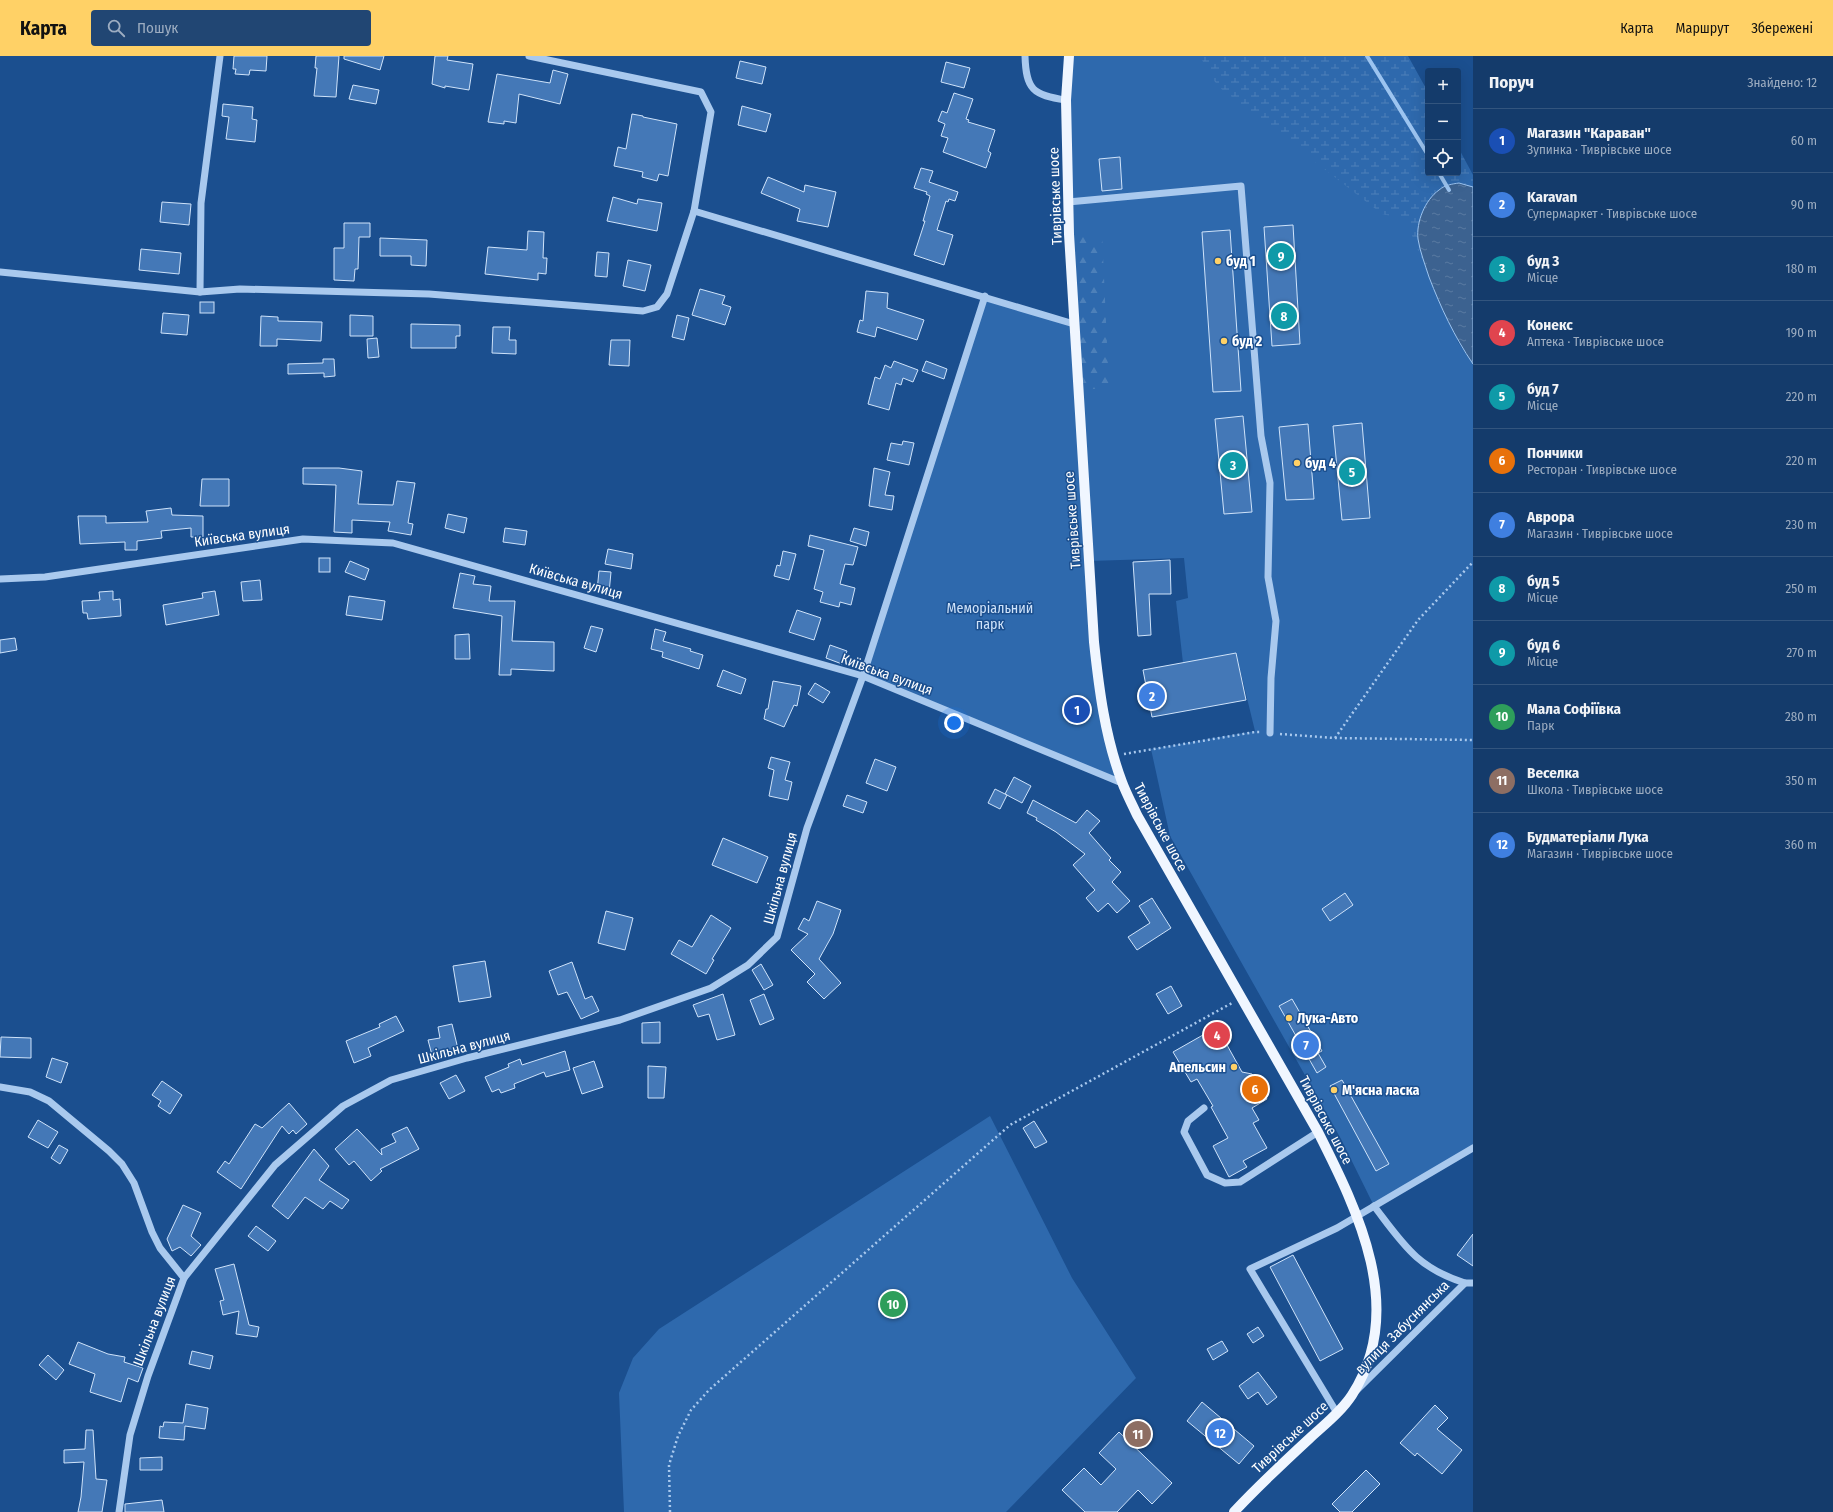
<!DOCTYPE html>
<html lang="uk">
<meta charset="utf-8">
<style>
body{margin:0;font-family:"Fira Sans Condensed",sans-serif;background:#214673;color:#f1f3f6}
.controls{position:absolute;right:12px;top:12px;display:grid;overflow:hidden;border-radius:4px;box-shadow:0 4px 16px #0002}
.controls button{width:36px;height:36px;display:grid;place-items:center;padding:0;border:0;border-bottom:1px solid #33557e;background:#143b6b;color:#f1f3f6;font:20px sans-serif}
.you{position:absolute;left:954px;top:667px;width:14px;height:14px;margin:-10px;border:3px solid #fff;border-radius:50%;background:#1a73e8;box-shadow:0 0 0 6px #1a73e833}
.badge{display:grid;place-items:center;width:26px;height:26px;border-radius:50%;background:#ffd166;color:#fff;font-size:13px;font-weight:700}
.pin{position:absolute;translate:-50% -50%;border:2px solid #fff;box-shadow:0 1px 4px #0006}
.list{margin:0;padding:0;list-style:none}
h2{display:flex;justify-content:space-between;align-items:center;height:52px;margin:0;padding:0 16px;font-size:17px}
h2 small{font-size:13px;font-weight:400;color:#9dadc1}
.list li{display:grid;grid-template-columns:26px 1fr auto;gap:12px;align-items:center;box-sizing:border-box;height:64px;padding:0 16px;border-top:1px solid #33557e}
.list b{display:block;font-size:15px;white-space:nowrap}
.list p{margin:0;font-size:13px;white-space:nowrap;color:#9dadc1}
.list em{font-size:13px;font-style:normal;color:#9dadc1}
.icon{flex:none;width:22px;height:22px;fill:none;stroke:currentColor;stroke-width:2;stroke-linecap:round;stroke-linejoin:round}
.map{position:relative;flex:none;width:1473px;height:1456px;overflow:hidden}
header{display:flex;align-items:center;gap:24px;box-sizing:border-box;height:56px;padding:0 20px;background:#ffd166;color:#111}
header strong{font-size:19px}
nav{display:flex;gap:22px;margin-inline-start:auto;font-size:14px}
.search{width:280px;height:36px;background:#214673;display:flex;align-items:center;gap:10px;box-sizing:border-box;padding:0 14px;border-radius:4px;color:#9dadc1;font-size:15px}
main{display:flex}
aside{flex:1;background:#143b6b}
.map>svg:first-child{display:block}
.green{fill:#2e69ad}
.forest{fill:url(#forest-firs)}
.wetland{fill:url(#wetland-marsh)}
.water{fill:url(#water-ripples);stroke:#9cc4f0}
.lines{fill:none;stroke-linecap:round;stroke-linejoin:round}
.stream{stroke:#9cc4f0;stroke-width:4}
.building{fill:#4478b7;stroke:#cfe3fa}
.path{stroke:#a9c9ee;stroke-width:2.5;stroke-dasharray:2 3;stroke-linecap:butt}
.minor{stroke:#a9c9ee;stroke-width:7}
.major{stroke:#f0f6ff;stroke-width:10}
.poi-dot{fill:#ffd166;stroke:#1b4f8f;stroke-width:1.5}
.labels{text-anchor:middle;stroke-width:3;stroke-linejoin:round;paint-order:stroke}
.street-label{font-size:14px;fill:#fff;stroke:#1b4f8f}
.poi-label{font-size:14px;font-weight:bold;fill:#fff;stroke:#1b4f8f;text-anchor:start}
.park-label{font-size:14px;fill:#cfe3fa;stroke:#1b4f8f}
</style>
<header>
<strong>Карта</strong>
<div class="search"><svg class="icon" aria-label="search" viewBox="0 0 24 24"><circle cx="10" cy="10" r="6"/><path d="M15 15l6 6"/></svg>Пошук</div>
<nav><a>Карта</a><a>Маршрут</a><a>Збережені</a></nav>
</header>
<main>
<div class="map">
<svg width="1473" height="1456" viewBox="0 0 1473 1456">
<defs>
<pattern id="forest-firs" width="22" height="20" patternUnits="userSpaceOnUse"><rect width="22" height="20" fill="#2e69ad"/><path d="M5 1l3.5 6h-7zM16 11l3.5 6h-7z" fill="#4d80b9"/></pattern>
<pattern id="wetland-marsh" width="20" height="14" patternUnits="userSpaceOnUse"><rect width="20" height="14" fill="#2e69ad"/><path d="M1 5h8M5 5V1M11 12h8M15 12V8" fill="none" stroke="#4d80b9"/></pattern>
<pattern id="water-ripples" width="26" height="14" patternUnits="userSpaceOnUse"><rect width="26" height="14" fill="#3c6290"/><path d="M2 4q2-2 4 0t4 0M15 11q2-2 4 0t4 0" fill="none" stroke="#597aa1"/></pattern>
</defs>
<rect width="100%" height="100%" fill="#1b4f8f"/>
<g class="green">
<path d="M1069,0H1227L1423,156L1458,286L1473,308V1092L1374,1150L1341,1083L1170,780L1151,693L1255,675L1236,597L1183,607L1176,545L1188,542L1184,502L1089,505L1094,586L1122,727L863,620L985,240L1074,268L1102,178H1069Z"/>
<path d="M990,1060L1072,1222L1136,1322L1006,1456H624L619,1337L633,1302L659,1273Z"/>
</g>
<path class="forest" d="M1102,177L1109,332L1078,334L1069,178Z"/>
<path class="wetland" d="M1200,0H1408L1428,36V117H1458V91L1473,119V155L1436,239L1407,167L1401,162L1382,158L1232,41C1215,31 1209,17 1200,0Z"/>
<path class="water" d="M1459,127L1473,131V308C1454,280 1441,252 1429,221C1425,208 1420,196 1418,183C1416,166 1425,144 1439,134C1445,129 1452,128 1459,127Z"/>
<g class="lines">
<g class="stream">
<path d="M1367,0L1428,99"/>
<path d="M1439,117L1449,134"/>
</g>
</g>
<g class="building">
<path d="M234,0H267L266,15L250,14L249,19L235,18L236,13H233Z"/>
<path d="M316,0H339L336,41L314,40L317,12H315Z"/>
<path d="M344,0H384L380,14L344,3Z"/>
<path d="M435,0H448L447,4L473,8L469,34L445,30V32L432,28Z"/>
<path d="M740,5L766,11L762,28L736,22Z"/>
<path d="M946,6L970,12L964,32L941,26Z"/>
<path d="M553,14L568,18L560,48L519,38L516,67L504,65V68L488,66L497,18L550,27Z"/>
<path d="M353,29L379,34L376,48L349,43Z"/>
<path d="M954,37L973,43L966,63L969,64L968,66L995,74L988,95L991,97L986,112L943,96L948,82L941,80L945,68L938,65L942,55L947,57Z"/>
<path d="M223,48L253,51L252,63L257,64L255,86L226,83L229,61L222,60Z"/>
<path d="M742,50L771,58L766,76L738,69Z"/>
<path d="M632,58L643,60V61L677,68L668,120L659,118L657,125L642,121L643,116L614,110L618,91L626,93Z"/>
<path d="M1120,101L1122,133L1102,135L1099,103Z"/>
<path d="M921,112L933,115L929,126L958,136L955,145L949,143L948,146L946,145L937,174L953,179L944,209L914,199L925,165H923L930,140L926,138L927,136L914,132Z"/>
<path d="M768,121L804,136L805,129L836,136L828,171L797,165L800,153L761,137Z"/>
<path d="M613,141L637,148L638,143L662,147L657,175L607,165Z"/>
<path d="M162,146L191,148L189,169L160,166Z"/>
<path d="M344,167H370V181H359L358,213H355L354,225L334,224V192H344Z"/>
<path d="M1293,169L1300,288L1272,290L1264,171Z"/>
<path d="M1230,174L1241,335L1213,336L1202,176Z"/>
<path d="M528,175L544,176L543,202H547L546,218L538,217V224L485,218L488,191L527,194Z"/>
<path d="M380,182L427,184L426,210L411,209V200H380Z"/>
<path d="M141,193L181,197L179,218L139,214Z"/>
<path d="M597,196L609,197L607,221L595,220Z"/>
<path d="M628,204L651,209L645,235L623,230Z"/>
<path d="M700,233L725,240L722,248L731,251L725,269L692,259Z"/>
<path d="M866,235L888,237L887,252L924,264L917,284L877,271L875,281L857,276L860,264L863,265Z"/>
<rect x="200" y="246" width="14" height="11"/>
<path d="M163,257L189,259L187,279L161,277Z"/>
<path d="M350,259L373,260V280H350Z"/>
<path d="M677,259L689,262L684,284L672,281Z"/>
<path d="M261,260L278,261V265L322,266L321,285L277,283V290H260Z"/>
<path d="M411,268L460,269V280H456V292H411Z"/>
<path d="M493,271H510L509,284H516V298L492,297Z"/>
<path d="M377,282L379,301L368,302L367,283Z"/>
<path d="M611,284H630L629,310L609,309Z"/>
<path d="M323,303H334L335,320L324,321V317L288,318V308L323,307Z"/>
<path d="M894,305L918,314L913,326L903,322L901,329L896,327L889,354L868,348L875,321L880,323L885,309L891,312Z"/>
<path d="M926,305L947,313L944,323L922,315Z"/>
<path d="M1243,360L1252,456L1224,458L1215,363Z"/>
<path d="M1362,367L1370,462L1342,464L1333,370Z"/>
<path d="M1308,368L1314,443L1286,444L1279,371Z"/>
<path d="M903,385L914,387L909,409L887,404L891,387L902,389Z"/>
<path d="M303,412H339L362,415L358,448L393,449L397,425L415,427L408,467L413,468L411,479L388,475L390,466L352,464V477L334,476L336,429L303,428Z"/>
<path d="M874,412L890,416L885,439L894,440L892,454L869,450Z"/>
<path d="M202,423H229V450H200Z"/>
<path d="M171,452L172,459L203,460V481H191V472L161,475L162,482L137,485V494H125V486L80,488L78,460H106V467L148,466L146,455Z"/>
<path d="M448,458L467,462L464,477L445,472Z"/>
<path d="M505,472L527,475L525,489L503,486Z"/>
<path d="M854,472L869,476L866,490L850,485Z"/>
<path d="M810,479L858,491L853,509L845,508L840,528L855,532L851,549L840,546L839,551L820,546L823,536L814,533L824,494L808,490Z"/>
<path d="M608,493L633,498L631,513L605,508Z"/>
<path d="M783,495L796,498L789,524L774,520L777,509L780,510Z"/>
<rect x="319" y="502" width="11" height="14"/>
<path d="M1170,504L1171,538H1149L1151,579L1138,580L1133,506Z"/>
<path d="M350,505L369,513L365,524L345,516Z"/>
<path d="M599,515L611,516L609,537L597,535Z"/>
<path d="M460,517L475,520L473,528L491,530L489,545H515L512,585L554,586V615L511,613V619H499L502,560L453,552Z"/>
<path d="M260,524L262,544L243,545L241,526Z"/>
<path d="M113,535V544L120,543L121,560L88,563L87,557H83L82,545L100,544L99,536Z"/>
<path d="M215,535L219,559L166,569L163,549L203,542L202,537Z"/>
<path d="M349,540L385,545L382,564L346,559Z"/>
<path d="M797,554L821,562L814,584L789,576Z"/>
<path d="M591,570L603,573L596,596L584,592Z"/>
<path d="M655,573L666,576L663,585L691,593L690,595L703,599L699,613L662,601L663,596L651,593Z"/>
<path d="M469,578L470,603H455V579Z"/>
<path d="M15,582L17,594L0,597V584Z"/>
<path d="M830,589L847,595L842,608L826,602Z"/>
<path d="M1236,597L1246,644L1152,661L1143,614Z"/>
<path d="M723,614L746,623L741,638L717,630Z"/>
<path d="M773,625L801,630L797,650L794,649L784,671L764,663L766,653H768Z"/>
<path d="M815,627L830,636L823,647L808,638Z"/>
<path d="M771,701L790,706L785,724L792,726L788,744L769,740L774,714L768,712Z"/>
<path d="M875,703L896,711L887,735L866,727Z"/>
<path d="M1014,721L1031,730L1022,747L1005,738Z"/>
<path d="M995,733L1007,739L1000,753L988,747Z"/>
<path d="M847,739L867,746L863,757L843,750Z"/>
<path d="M1033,744L1076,767L1087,754L1100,765L1089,777L1111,802L1109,804L1121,816L1112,826L1130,845L1117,857L1108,847L1098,856L1086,842L1095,834L1073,809L1085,798L1056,776L1036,764L1037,762L1027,757Z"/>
<path d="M723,782L768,801L757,827L712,809Z"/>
<path d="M1345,837L1353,849L1330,865L1322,853Z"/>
<path d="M1152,842L1171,872L1137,894L1128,881L1150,867L1139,850Z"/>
<path d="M817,845L841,854L833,878L819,903L841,927L824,943L807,926L815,918L791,894L808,878L798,873L804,862L809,865Z"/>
<path d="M606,855L633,862L625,894L598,887Z"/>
<path d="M711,859L731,872L712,903L714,904L706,918L671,898L679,884L692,891Z"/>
<path d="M485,905L491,941L459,946L453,910Z"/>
<path d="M572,906L585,943L592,940L599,955L581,963L567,936L558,939L549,915Z"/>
<path d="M761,908L773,929L764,934L752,914Z"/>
<path d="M1171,930L1182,950L1168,958L1156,938Z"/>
<path d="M723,938L735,979L717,984L709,958L698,961L693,949Z"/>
<path d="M764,938L774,963L760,969L750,944Z"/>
<path d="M1292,943L1322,995L1318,997L1326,1011L1317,1017L1279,950Z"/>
<path d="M396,960L404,975L368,992L371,1000L354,1007L346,985L380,971L379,968Z"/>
<path d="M660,966V987H642V967Z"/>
<path d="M452,968L458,993L432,999L428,984L440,982L438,971Z"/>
<path d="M1217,971L1242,1016L1252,1018L1267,1043L1252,1052L1259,1064L1253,1067L1267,1092L1243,1105L1247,1111L1229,1121L1213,1090L1228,1082L1211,1051L1213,1050L1197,1023L1191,1026L1173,996Z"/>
<path d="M1,981L31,982V1002L0,1001Z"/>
<path d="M565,995L570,1014L546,1021L544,1016L514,1028L515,1032L501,1037L499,1033L492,1036L485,1021L509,1011L508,1008L520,1003L522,1009Z"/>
<path d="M52,1002L68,1007L61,1027L46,1021Z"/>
<path d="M594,1005L603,1031L582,1038L573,1012Z"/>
<path d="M648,1010L666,1011L664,1042H648Z"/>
<path d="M456,1019L465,1035L449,1043L440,1027Z"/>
<path d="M1342,1024L1389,1108L1376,1115L1330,1030Z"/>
<path d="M162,1025L182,1039L170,1058L158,1050L161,1045L152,1039Z"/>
<path d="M289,1047L307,1068L296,1078L293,1074L289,1078L282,1070L241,1133L217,1116L225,1105L229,1108L255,1068L262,1072Z"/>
<path d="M38,1064L58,1076L48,1092L28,1081Z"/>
<path d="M1034,1065L1047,1086L1035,1092L1023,1072Z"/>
<path d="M407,1071L419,1093L380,1113L382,1115L371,1125L354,1105L349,1109L335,1093L357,1073L382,1099L381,1093L396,1086L392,1078Z"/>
<path d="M59,1089L68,1094L60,1108L51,1102Z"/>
<path d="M314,1093L329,1110L319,1124L349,1144L342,1153L330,1145L323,1153L305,1141L288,1163L272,1150Z"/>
<path d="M183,1149L201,1157L191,1180L201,1189L191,1200L180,1191L172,1195L167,1183Z"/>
<path d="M256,1170L276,1185L268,1195L248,1180Z"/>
<path d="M1473,1178V1210L1457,1199Z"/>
<path d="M1293,1199L1343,1293L1320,1305L1270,1211Z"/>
<path d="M234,1208L249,1269L259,1271L257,1281L236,1278L239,1255L223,1259L220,1245L224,1244L215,1213Z"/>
<path d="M1258,1271L1264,1280L1253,1287L1247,1278Z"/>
<path d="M1222,1285L1228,1295L1213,1304L1207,1293Z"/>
<path d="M78,1286L108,1298L125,1301L124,1306L143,1312L138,1326L128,1322L121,1346L90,1336L95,1318L69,1308Z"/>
<path d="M192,1295L213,1300L210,1313L189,1308Z"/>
<path d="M48,1299L64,1314L56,1324L39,1309Z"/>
<path d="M1258,1316L1277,1341L1267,1349L1258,1336L1248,1343L1239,1330Z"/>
<path d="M1202,1346L1254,1390L1239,1408L1187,1365Z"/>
<path d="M186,1348L208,1352L205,1373L185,1370L184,1384L159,1382L160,1370L163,1371L164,1366L183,1367Z"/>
<path d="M1435,1349L1448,1362L1437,1373L1462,1394L1442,1418L1417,1397L1415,1400L1400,1387Z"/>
<path d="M86,1374H93L96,1423L107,1424L102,1456H78L81,1441L84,1406L64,1407V1394L85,1393Z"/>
<path d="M1119,1376L1172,1427L1152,1448L1138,1434L1117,1456H1085L1062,1434L1084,1412L1101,1429L1116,1413L1099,1397Z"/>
<path d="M162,1401V1414H140V1402Z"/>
<path d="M1366,1414L1380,1428L1352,1456H1340L1332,1448Z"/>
<path d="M162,1444L164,1456H125V1448Z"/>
</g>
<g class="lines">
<g class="path">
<path d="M1280,678L1334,682L1473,684"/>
<path d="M1335,682L1418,564L1473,506"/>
<path d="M1124,698L1255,676H1261"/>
<path d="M670,1456L669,1409L678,1380L691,1354L709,1334L1010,1069L1232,947"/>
</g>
<g class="minor">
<path d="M1025,0C1026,34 1033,39 1066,44"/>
<path d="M1068,146L1241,130L1261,380L1270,427L1268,521L1276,565L1271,622L1270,677"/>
<path d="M694,155L1074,268"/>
<path d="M0,216L200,236L240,233L429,238L643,255L657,251L667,238L694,155L711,56L701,36L529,0"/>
<path d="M200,236L201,147L220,0"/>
<path d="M0,523L45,521L303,483L393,487L863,620L1122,727"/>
<path d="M0,1031L30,1036L49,1045L109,1095L122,1108L134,1127L152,1176L160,1192L184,1222"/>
<path d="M1204,1052L1188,1065L1184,1076L1207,1119L1225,1127L1240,1126L1318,1076"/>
<path d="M1374,1150C1403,1188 1417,1212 1465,1227"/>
<path d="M1357,1334L1465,1227H1473"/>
<path d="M1337,1357L1250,1213L1337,1172L1473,1092"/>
<path d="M119,1456L130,1379L148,1320L184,1222L275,1109L343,1050L391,1024L467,1002L620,964L711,932L748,909L777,881L807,772L863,620L985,240"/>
</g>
<path class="major" d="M1069,0L1066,44L1069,178L1094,586C1099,633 1105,681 1122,726C1126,737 1132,748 1137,759L1318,1076C1358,1155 1407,1254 1352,1339C1341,1356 1324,1369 1310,1382C1284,1406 1258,1430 1234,1456"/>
</g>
<g class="poi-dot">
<circle cx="1218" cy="205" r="4"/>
<circle cx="1224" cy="285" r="4"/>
<circle cx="1297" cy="407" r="4"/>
<circle cx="1289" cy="962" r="4"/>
<circle cx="1234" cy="1011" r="4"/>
<circle cx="1334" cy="1034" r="4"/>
</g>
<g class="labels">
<g class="street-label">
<text transform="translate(1055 140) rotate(-92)" y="5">Тиврівське шосе</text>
<text transform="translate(1072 464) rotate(-94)" y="5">Тиврівське шосе</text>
<text transform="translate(242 479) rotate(-8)" y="5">Київська вулиця</text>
<text transform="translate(576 525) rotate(16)" y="5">Київська вулиця</text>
<text transform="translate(887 618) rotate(20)" y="5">Київська вулиця</text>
<text transform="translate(1161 771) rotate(62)" y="5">Тиврівське шосе</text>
<text transform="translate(780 822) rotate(-75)" y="5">Шкільна вулиця</text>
<text transform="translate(464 991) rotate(-15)" y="5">Шкільна вулиця</text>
<text transform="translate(1326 1064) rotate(62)" y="5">Тиврівське шосе</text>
<text transform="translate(154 1265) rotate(-69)" y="5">Шкільна вулиця</text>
<text transform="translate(1402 1271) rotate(-45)" y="5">вулиця Забуснянська</text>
<text transform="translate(1290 1381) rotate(-43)" y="5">Тиврівське шосе</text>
</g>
<g class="poi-label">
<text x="1226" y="210">буд 1</text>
<text x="1232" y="290">буд 2</text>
<text x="1305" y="412">буд 4</text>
<text x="1297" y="967">Лука-Авто</text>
<text x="1226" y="1016" text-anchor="end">Апельсин</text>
<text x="1342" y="1039">М'ясна ласка</text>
</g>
<g class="park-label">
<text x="990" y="557">Меморіальний<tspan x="990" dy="16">парк</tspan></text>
</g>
</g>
</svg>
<div class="controls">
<button>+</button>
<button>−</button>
<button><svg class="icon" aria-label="locate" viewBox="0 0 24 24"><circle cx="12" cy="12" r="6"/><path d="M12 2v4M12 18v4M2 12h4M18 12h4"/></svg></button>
</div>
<div class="you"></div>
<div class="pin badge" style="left:1077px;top:654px;background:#1a4fb4">1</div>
<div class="pin badge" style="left:1152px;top:640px;background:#3f7fe0">2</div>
<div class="pin badge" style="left:1233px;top:409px;background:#0f9aa8">3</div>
<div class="pin badge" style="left:1217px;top:979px;background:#e0444e">4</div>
<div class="pin badge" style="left:1352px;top:416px;background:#0f9aa8">5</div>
<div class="pin badge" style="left:1255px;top:1033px;background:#e8710a">6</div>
<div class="pin badge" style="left:1306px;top:989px;background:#3f7fe0">7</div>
<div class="pin badge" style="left:1284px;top:260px;background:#0f9aa8">8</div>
<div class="pin badge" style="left:1281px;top:200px;background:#0f9aa8">9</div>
<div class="pin badge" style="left:893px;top:1248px;background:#2e9e5b">10</div>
<div class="pin badge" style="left:1138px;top:1378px;background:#8d6e63">11</div>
<div class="pin badge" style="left:1220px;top:1377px;background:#3f7fe0">12</div>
</div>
<aside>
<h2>Поруч<small>Знайдено: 12</small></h2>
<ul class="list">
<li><span class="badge" style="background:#1a4fb4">1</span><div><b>Магазин &quot;Караван&quot;</b><p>Зупинка · Тиврівське шосе</p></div><em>60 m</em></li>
<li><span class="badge" style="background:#3f7fe0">2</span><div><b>Karavan</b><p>Супермаркет · Тиврівське шосе</p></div><em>90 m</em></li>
<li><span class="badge" style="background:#0f9aa8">3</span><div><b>буд 3</b><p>Місце</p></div><em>180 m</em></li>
<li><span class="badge" style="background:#e0444e">4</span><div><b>Конекс</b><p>Аптека · Тиврівське шосе</p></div><em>190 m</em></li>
<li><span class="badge" style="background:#0f9aa8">5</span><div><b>буд 7</b><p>Місце</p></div><em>220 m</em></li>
<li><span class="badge" style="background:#e8710a">6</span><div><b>Пончики</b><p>Ресторан · Тиврівське шосе</p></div><em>220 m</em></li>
<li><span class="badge" style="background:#3f7fe0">7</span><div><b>Аврора</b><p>Магазин · Тиврівське шосе</p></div><em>230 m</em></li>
<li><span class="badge" style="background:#0f9aa8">8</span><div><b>буд 5</b><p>Місце</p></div><em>250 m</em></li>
<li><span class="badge" style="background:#0f9aa8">9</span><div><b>буд 6</b><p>Місце</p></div><em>270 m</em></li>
<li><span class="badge" style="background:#2e9e5b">10</span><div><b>Мала Софіївка</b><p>Парк</p></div><em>280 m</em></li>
<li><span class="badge" style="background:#8d6e63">11</span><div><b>Веселка</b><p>Школа · Тиврівське шосе</p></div><em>350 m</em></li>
<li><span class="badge" style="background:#3f7fe0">12</span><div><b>Будматеріали Лука</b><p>Магазин · Тиврівське шосе</p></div><em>360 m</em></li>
</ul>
</aside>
</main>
